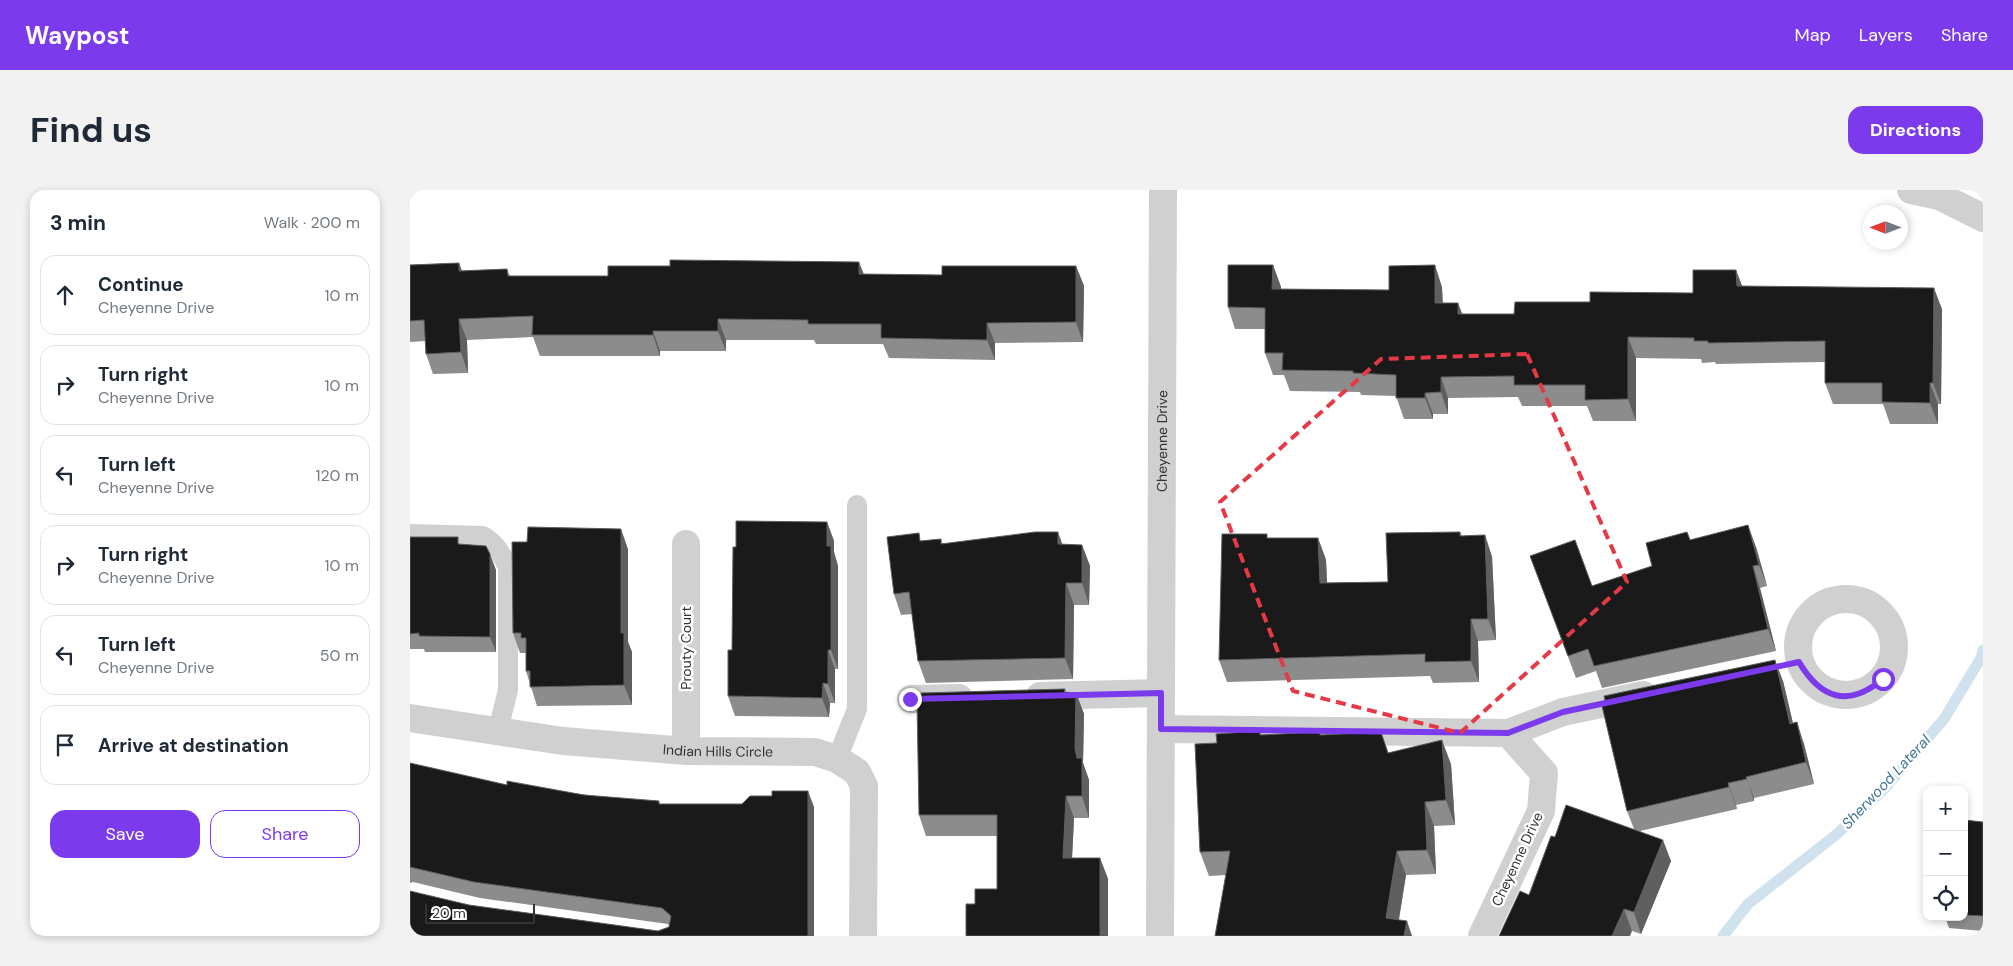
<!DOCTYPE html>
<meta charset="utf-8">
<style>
body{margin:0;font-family:"DM Sans",sans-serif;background:#f2f2f3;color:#1f2937}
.controls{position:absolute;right:15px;bottom:15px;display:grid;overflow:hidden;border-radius:10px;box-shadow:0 2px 8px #0003}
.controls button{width:45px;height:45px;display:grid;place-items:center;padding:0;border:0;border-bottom:1px solid #e0e1e3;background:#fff;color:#1f2937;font:25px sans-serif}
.compass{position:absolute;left:1453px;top:15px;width:45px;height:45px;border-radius:50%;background:#fff;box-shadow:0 2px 8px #0003;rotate:270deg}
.scale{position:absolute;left:15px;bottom:12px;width:110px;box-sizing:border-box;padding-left:5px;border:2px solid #333;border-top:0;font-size:14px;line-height:18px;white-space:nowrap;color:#333;-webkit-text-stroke:4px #fff;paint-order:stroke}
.stop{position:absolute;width:15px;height:15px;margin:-11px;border:4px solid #7c3aed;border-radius:50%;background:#fff}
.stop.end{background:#7c3aed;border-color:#fff;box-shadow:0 1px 5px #0008}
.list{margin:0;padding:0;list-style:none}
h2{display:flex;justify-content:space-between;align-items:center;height:65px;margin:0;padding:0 20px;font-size:21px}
h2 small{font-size:16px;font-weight:400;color:#747a83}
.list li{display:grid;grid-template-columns:32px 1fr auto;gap:15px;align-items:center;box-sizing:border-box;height:80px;margin:0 10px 10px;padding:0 10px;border:1px solid #e0e1e3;border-radius:15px}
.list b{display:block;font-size:19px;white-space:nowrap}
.list p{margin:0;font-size:16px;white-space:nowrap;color:#747a83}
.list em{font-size:16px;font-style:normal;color:#747a83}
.actions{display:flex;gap:10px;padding:15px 20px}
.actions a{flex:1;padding:11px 0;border:1px solid #7c3aed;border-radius:15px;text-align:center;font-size:18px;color:#7c3aed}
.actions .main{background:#7c3aed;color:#fff}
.icon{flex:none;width:28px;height:28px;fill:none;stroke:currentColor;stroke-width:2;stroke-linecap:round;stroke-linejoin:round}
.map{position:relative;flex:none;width:1573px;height:746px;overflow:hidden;border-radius:15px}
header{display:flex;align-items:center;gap:30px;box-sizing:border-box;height:70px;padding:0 25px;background:#7c3aed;color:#fff}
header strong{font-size:24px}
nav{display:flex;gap:28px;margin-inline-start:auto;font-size:18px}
.intro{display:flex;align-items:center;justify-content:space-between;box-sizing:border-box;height:120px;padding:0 30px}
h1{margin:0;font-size:35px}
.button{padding:12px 22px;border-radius:15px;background:#7c3aed;color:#fff;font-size:18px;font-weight:700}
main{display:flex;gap:30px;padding:0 30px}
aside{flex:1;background:#fff;border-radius:15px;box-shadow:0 2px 8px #0003}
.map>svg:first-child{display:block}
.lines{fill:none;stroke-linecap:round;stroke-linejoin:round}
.stream{stroke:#cfe2ee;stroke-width:11}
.lane{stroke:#d0d0d0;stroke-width:20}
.street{stroke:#d0d0d0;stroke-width:28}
.wall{fill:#8c8c8c}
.shaded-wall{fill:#5f5f5f}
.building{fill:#1a1a1a;stroke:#5f5f5f}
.route{stroke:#7c3aed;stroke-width:6}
.marked{fill:none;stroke:#e63946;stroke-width:4;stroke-dasharray:10 6;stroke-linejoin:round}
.labels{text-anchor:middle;stroke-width:5;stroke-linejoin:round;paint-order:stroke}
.street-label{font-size:14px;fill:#333;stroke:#fff}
.water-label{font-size:15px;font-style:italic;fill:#3f7597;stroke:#fff}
</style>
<header>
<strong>Waypost</strong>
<nav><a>Map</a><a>Layers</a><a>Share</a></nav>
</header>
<div class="intro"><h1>Find us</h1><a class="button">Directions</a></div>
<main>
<aside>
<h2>3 min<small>Walk · 200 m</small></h2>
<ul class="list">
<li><svg class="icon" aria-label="ahead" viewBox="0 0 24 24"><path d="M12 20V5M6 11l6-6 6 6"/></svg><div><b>Continue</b><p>Cheyenne Drive</p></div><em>10 m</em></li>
<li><svg class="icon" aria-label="right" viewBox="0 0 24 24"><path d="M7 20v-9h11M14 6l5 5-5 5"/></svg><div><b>Turn right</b><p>Cheyenne Drive</p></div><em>10 m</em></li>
<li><svg class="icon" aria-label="left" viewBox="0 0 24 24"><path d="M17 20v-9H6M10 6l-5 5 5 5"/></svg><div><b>Turn left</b><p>Cheyenne Drive</p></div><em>120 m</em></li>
<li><svg class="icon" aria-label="right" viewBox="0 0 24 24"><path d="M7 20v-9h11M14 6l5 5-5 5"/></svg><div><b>Turn right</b><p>Cheyenne Drive</p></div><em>10 m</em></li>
<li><svg class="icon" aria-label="left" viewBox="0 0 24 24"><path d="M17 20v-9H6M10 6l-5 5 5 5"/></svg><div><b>Turn left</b><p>Cheyenne Drive</p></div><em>50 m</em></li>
<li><svg class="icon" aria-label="arrive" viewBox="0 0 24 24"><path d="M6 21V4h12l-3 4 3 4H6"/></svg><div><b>Arrive at destination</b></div></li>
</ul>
<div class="actions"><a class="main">Save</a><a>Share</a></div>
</aside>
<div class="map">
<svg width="1573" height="746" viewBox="0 0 1573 746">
<rect width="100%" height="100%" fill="#fff"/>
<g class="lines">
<path class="stream" d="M1313,746L1338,714L1427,644L1475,598L1534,529L1571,468L1573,460"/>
<g class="lane">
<path d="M0,344L73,346C86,354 91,363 98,377V500L88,540"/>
<path d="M427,569L447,519V315"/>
</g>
<g class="street">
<path d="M1501,0L1529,6L1573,28"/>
<path d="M276,354V561"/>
<circle cx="1436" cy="457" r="48"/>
<path d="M630,506L751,503"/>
<path d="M501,509L549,508"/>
<path id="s1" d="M0,528L153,551L276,561L405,562L427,569L447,582L454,596L453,746"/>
<path d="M751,539L1098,543L1134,583L1131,621L1072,746"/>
<path d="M1098,543L1153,522L1233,505"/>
<path id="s2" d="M750,746L753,0"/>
</g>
</g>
<g class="wall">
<path d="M49,73L52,81L97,79L100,86H198L454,84L532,85L666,76L674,96L673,152L585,153V170L479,168L473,154H406L404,150H316V161H250V166H130L123,147L57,150L58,183L23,184L16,164L15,151L0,152V75Z"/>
<path d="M863,75L871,97L870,99L979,100L1032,97L1033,113H1048L1052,124H1104L1180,112L1283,103L1326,80L1332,96L1532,119L1531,214H1528V234H1480L1473,214H1423L1415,193V172L1306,174L1305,172L1292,173L1291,169L1226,168V231H1183L1177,216H1112L1108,207L1038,208V224H1023V229H994L986,206L951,205L950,202L880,201L874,185H863L855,163V139H825L818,117Z"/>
<path d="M417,332L424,351V362L428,376V479H425V513H420L419,527L325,526L318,506L322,460L326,357Z"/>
<path d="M1050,342L1052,346L1075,345L1082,367L1086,450L1068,451L1069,492L1023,493L1020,486L817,492L809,470L859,348H908L916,370L917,393L978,392Z"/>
<path d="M1277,342L1280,350L1346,357L1357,396L1350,398L1366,461L1192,498L1186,481L1166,488L1120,366L1182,396L1242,376Z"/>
<path d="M0,347L50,354L86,380V462H15L14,459H0Z"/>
<path d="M531,349L532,353L672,355L680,376L679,415H664L663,489L516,493L508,471L502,424L491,425L484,404L512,351Z"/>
<path d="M218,359V452L222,462V515L127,516L116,481V463H110L103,443Z"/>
<path d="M1373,491L1383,533L1394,554L1404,594L1344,608V611L1326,615L1327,619L1230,641L1261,671L1231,744L1119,705L1145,647L1224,639L1217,621Z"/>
<path d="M655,499L656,502L666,503L674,524L673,573L679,590V628H664L662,668H690L698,689V746L565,714L587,699V646H516L509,625L512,512Z"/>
<path d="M850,541L851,545L910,542L911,545L979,563L1041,574L1045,635L1024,636L1026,684L996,685L989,730L1002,746L816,685L799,686L790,662L807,553Z"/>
<path d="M0,573L97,595L250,614L404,617V746H0L59,715L248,741L259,737V736L258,734L70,708L3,692L0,693Z"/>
<path d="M1554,630L1573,632V741L1539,738L1535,727H1554Z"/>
</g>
<g class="shaded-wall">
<path d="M449,72L457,92L449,84Z"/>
<path d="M49,73L56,93L49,81Z"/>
<path d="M863,75L871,97L870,120L862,99Z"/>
<path d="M1025,75L1032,97L1033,134L1025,113Z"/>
<path d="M666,76L674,96L673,152L666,132Z"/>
<path d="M1326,80L1334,101L1327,96Z"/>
<path d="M1524,98L1532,119L1531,214L1523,193Z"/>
<path d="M1048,113L1056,134L1048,124Z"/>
<path d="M49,129L57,150L58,183L51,162Z"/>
<path d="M308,129L316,150V161L308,141Z"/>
<path d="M577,133L585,153V170L577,150Z"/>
<path d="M243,141L250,161V166L243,145Z"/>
<path d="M1218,147L1226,168V231L1218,209Z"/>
<path d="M1031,187L1038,208V224L1031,202Z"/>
<path d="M1520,193L1528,214V234L1520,213Z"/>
<path d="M1015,203L1023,224V229L1015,208Z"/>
<path d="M417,332L424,351V362L428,376V479L421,460L417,356Z"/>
<path d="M1338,335L1346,357L1357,396L1349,375Z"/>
<path d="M211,339L218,359V452L222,462V515L214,495L211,443Z"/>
<path d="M648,342L656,364L648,354Z"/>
<path d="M1075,345L1082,367L1086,450L1078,429Z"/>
<path d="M908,348L916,370L918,415L910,393Z"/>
<path d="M672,355L680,376L679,415L672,393Z"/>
<path d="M80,364L86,380V462L80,447Z"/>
<path d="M1343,376L1350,398L1366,461L1358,439Z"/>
<path d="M656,393L664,415L663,489L655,468Z"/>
<path d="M1061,429L1068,451L1069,492L1061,471Z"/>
<path d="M418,460L425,479V513L418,494Z"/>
<path d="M1365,470L1373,491L1388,555L1380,534Z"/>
<path d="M413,493L420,513L419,527L412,508Z"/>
<path d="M666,503L674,524L673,573L679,590V628L672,606L665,559Z"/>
<path d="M1387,532L1394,554L1404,594L1396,572Z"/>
<path d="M1032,550L1041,574L1045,635L1036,610Z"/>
<path d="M1336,587L1344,608V611L1337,589Z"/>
<path d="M1318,593L1326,615L1327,619L1319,597Z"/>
<path d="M398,601L404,617V746H398Z"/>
<path d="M656,606L664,628L661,689L653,668Z"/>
<path d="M1015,612L1024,636L1026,684L1017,660Z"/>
<path d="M1253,650L1261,671L1231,744L1224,722Z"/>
<path d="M987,661L996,685L986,746L976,728Z"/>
<path d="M690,668L698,689V746H690Z"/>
<path d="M1214,719L1222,741L1220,746H1202Z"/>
<path d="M997,731L1002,746H994Z"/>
</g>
<g class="building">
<path d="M260,70L449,72V84L532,85V76H666V132L577,133V150L471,148V134H398V130L308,129V141H243V145H122L123,126L49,129L51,162L16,164L14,130L0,131V75L49,73V81L97,79L98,86H198V76H260Z"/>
<path d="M818,75H863L862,99L979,100V76L1025,75V113H1048V124H1104L1105,112H1180V102L1283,103V80H1326L1327,96L1524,98L1523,193H1520V213L1472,212V193H1415V151L1298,153V151H1284V148L1218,147V209L1175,210V195H1104V186L1031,187V202L1015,203V208H986V185L943,183V181L872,180L873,163H855V118L818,117Z"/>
<path d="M326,331L417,332V356H421V460H418V494L413,493L412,508L318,506V460H322L323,357H326Z"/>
<path d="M1338,335L1349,375L1343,376L1358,439L1184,476L1178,459L1158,466L1120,366L1165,350L1182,396L1242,376L1236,353L1277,342L1280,350Z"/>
<path d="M118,337L211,339V443H214V495L120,497V481H116V448H111V443H103L102,352H117Z"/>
<path d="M625,342H648V354L672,355V393H656L655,468L508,471L499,402L484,404L477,347L509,343L510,351L531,349V354Z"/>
<path d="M1050,342V346L1075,345L1078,429H1061V471L1015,472V464L809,470L812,344H857V348H908L910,393L978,392L976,343Z"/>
<path d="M0,347H48V354L76,356L80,364V447L9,446V443L0,444Z"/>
<path d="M1365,470L1380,534L1387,532L1396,572L1336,587L1337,589L1318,593L1319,597L1217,621L1192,516L1196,515L1194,506Z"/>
<path d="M655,499L654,502L666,503L665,559L667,568H672V606H656L653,668H690V746H556V714H565V699H587V625H509L507,512H512L511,503Z"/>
<path d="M850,541V545L910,542V545L971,542L978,563L1032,550L1036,610L1015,612L1017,660L987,661L976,728L997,731L994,746H805L820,661L790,662L785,554L807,553L806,544Z"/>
<path d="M0,573L97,595V591L174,605L249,611V614H332L340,606H362V601H398V746H0V701L59,715L248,741L259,737L261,726L252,718L64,692L0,677Z"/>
<path d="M1156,615L1253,650L1224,722L1214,719L1202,746H1089L1110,701L1119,705L1141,646L1145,647Z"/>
<path d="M1554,630L1573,632V726L1554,725Z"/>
</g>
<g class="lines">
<path class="route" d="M500,509L751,503V539L1098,543L1153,522L1389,472C1411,509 1438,518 1473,489"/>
</g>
<path class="marked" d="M1117,164L1217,392L1050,543L883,501L810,312L971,169Z"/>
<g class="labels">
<g class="street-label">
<text dy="5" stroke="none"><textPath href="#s2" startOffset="495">Cheyenne Drive</textPath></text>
<text transform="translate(276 458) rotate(-90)" y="5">Prouty Court</text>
<text dy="5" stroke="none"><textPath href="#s1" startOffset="310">Indian Hills Circle</textPath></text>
<text transform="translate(1107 669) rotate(-65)" y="5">Cheyenne Drive</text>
</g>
<g class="water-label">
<text transform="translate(1476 592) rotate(-47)" y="5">Sherwood Lateral</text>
</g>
</g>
</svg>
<div class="controls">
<button>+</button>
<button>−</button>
<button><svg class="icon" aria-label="locate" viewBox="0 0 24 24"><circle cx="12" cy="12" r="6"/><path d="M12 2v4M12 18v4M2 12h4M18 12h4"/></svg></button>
</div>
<svg class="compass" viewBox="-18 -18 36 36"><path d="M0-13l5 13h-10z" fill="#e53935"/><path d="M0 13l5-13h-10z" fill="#747a83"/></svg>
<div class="scale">20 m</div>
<div class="stop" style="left:1473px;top:489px"></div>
<div class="stop end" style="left:500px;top:509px"></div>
</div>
</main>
